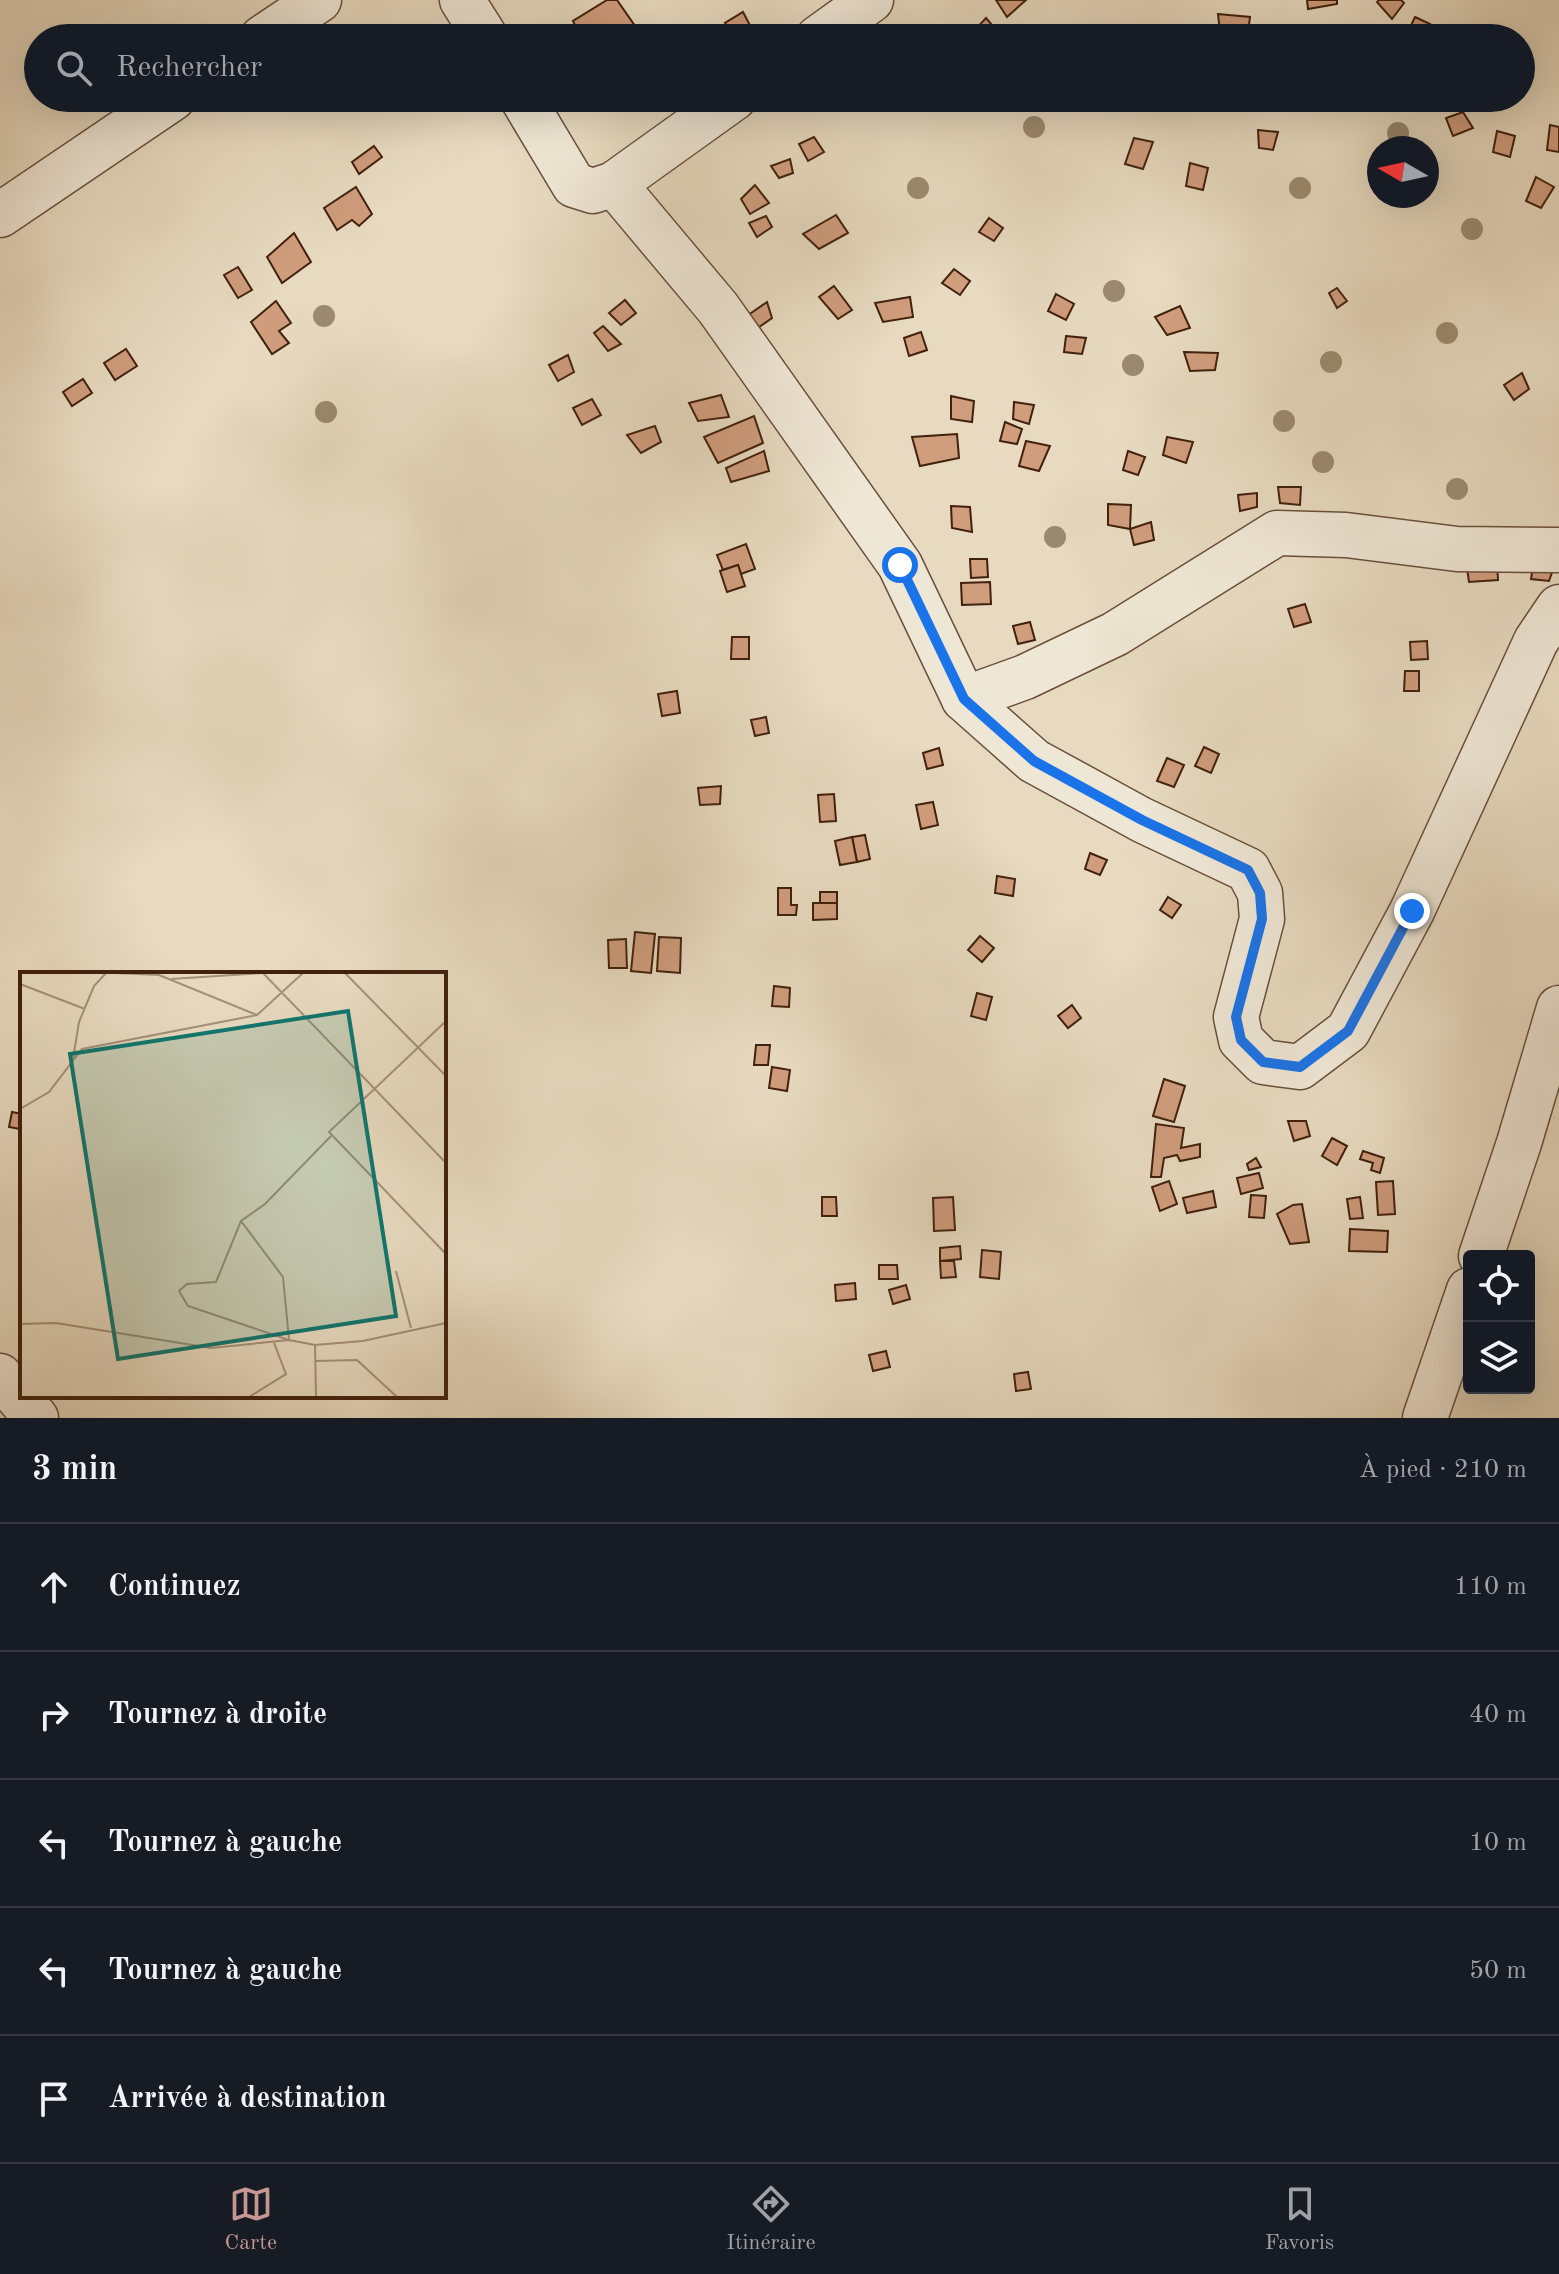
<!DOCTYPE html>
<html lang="fr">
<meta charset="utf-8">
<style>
body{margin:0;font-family:"Old Standard TT",serif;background:#20242c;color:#f1f3f6}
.controls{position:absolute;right:24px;bottom:24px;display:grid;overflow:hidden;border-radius:8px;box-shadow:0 8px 32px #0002}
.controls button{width:72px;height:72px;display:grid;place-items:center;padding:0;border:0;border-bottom:2px solid #363941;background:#171b24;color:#f1f3f6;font:40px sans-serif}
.compass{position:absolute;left:1367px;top:136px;width:72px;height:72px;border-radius:50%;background:#171b24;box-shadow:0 8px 32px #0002;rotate:279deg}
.stop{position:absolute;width:24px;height:24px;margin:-18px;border:6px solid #1a73e8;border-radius:50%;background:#fff}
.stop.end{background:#1a73e8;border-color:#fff;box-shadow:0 2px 8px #0008}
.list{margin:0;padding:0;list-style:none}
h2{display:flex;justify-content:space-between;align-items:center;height:104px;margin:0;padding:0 32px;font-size:34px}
h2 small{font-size:26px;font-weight:400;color:#9ea1a6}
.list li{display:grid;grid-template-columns:52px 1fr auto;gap:24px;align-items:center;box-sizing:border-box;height:128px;padding:0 32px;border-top:2px solid #363941}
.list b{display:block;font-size:30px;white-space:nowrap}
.list em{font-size:26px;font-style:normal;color:#9ea1a6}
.icon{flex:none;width:44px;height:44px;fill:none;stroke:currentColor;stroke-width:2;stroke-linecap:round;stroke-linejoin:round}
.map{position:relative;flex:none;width:1559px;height:1418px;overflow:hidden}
.search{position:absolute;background:#171b24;box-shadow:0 8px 32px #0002;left:24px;right:24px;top:24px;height:88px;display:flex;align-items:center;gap:20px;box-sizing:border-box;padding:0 28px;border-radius:44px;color:#9ea1a6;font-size:30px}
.sheet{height:744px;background:#171b24}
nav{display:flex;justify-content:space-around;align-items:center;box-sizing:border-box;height:112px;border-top:2px solid #363941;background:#171b24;font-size:22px;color:#9ea1a6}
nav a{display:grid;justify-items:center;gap:4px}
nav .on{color:#c59692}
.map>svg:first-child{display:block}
.building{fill:#d09d7d;stroke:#41200d;stroke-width:2}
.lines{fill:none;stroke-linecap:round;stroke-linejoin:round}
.minor-casing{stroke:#6a4e3a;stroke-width:47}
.minor{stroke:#efe7d6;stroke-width:44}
.tree{fill:#9b8a70}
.route{stroke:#1a73e8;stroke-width:10}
.inset-road{fill:none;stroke:#a59078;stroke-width:2}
.view{fill:#0f766e;fill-opacity:0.15;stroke:#0f766e;stroke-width:4}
.inset-edge{fill:none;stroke:#41200d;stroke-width:4}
</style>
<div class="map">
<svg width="1559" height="1418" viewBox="0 0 1559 1418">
<rect width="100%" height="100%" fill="#e7dac0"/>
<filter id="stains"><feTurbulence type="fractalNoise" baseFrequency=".0025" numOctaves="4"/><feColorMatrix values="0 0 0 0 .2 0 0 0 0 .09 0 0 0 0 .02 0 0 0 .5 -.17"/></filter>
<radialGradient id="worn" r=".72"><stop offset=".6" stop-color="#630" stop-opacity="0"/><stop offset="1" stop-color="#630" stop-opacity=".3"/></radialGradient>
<g class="building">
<path d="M607,0H617L635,26L614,38H581L573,21Z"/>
<path d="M996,0H1026L1007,17Z"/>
<path d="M1307,0H1337V4L1308,9Z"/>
<path d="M1379,0H1401L1404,3L1392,19L1377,2Z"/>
<path d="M743,12L752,29L736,38H732L725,23Z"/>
<path d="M1218,14L1250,17L1248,33L1220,32Z"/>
<path d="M1415,17L1430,24L1423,38L1406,36Z"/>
<path d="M986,18L998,32L992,38H976L972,33Z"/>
<path d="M1484,29L1495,38H1479Z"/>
<path d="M1521,70L1529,72L1523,96L1521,95Z"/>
<path d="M1463,112L1473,128L1453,136L1446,118Z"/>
<path d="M1550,125L1559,127V152L1547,150Z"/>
<path d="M1258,130L1278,132L1273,150L1259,148Z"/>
<path d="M1497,131L1515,136L1510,157L1493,152Z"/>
<path d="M814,137L824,152L808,161L799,144Z"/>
<path d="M1134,138L1153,142L1143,169L1125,164Z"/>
<path d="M374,146L382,157L359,174L352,162Z"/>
<path d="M790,159L793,173L779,178L771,166Z"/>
<path d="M1190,163L1208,168L1203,190L1186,186Z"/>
<path d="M1536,177L1554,187L1541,208L1526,201Z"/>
<path d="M755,185L769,203L750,214L741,199Z"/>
<path d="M356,187L372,214L359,226L352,220L337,230L324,208Z"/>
<path d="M836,215L848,233L819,249L803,234Z"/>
<path d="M766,216L772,227L757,237L749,223Z"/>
<path d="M989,218L1003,228L994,241L979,232Z"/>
<path d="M294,233L311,262L282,283L267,257Z"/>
<path d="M238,267L252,290L238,298L224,275Z"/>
<path d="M954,269L970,281L960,295L942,283Z"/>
<path d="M834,286L852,310L838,319L819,297Z"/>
<path d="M1337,288L1347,301L1337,308L1329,293Z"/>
<path d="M1056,294L1074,304L1066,320L1048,311Z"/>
<path d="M910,297L913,317L883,322L875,303Z"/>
<path d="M625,300L636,313L621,325L609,313Z"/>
<path d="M276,301L291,323L279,331L289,343L272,354L251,322Z"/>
<path d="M767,302L772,318L752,332L744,318Z"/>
<path d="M1180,306L1190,328L1167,335L1155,317Z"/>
<path d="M603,326L621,344L608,351L594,333Z"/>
<path d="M921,332L927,350L909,356L904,338Z"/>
<path d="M1066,336L1086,338L1082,354L1064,352Z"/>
<path d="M126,349L137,366L115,380L104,363Z"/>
<path d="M1184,352L1218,353L1215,370L1190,371Z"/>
<path d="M568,355L574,372L558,381L549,365Z"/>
<path d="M1522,373L1529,389L1514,400L1504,385Z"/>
<path d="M83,379L92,393L72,406L63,392Z"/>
<path d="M721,395L729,417L698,421L689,403Z"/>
<path d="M951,396L974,401L972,422L951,419Z"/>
<path d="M592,399L601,415L582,425L573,408Z"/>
<path d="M1014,402L1034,405L1029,424L1013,419Z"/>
<path d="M754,416L763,443L718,463L704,437Z"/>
<path d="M1005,422L1022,429L1017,444L1000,441Z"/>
<path d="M655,426L661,442L641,453L627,435Z"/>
<path d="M957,434L959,458L920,466L912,437Z"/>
<path d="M1167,437L1193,442L1186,463L1163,455Z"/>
<path d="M1026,441L1050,446L1039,471L1019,466Z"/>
<path d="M764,451L769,471L731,482L726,468Z"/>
<path d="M1128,451L1145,457L1138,475L1123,470Z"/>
<path d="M1278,487H1301L1300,505L1280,503Z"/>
<path d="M1257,493V507L1240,511L1238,495Z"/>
<path d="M1108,504L1131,505L1130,529L1108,525Z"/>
<path d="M951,506L970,507L972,532L952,528Z"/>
<path d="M1151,522L1154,540L1134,545L1130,529Z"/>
<path d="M746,544L755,569L741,574L738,565L723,570L717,555Z"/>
<path d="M970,559H987L988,577L971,578Z"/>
<path d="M1534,560L1555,564L1549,581L1531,579Z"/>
<path d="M1497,561L1498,580L1469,582L1466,562Z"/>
<path d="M738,565L745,586L727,592L720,571Z"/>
<path d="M990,582L991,604L962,605L961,583Z"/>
<path d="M1305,604L1311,622L1294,627L1288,609Z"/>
<path d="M1030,622L1035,640L1018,644L1013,626Z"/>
<path d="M732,637H749V659H731Z"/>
<path d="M1427,641L1428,659L1411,660L1410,642Z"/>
<path d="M1405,671H1419V691H1404Z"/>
<path d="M677,691L680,713L662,716L658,694Z"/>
<path d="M766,717L769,733L755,736L751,720Z"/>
<path d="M1204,747L1219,754L1211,773L1195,766Z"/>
<path d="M939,748L943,765L927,769L923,753Z"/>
<path d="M1167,758L1184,765L1174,787L1157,781Z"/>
<path d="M721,786L720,804L700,805L698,788Z"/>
<path d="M834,794L836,821L820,822L818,795Z"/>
<path d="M933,802L938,825L921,829L916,805Z"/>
<path d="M865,835L870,859L857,862L852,837Z"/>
<path d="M852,837L857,862L840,865L835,841Z"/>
<path d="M1090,853L1107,860L1100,875L1085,869Z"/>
<path d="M997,876L1015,879L1013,896L995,893Z"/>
<path d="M778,888H791V905H797L796,915H778Z"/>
<rect x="820" y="892" width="17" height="11"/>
<path d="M1168,897L1181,905L1172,918L1160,910Z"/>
<path d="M813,903H837V919L813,920Z"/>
<path d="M635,932L655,934L651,973L631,971Z"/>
<path d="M980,936L994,948L982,962L968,950Z"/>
<path d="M659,937L681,938L680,973L657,971Z"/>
<path d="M626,939L627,968H609L608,940Z"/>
<path d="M774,986L790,988L789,1007L772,1006Z"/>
<path d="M977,993L992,997L986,1020L971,1016Z"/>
<path d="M1072,1005L1081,1018L1068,1028L1058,1016Z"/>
<path d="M756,1045H770L768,1065H754Z"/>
<path d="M772,1067L790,1070L787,1091L769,1088Z"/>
<path d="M1164,1079L1185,1086L1174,1122L1153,1116Z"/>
<path d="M12,1112L22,1114L20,1129L9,1127Z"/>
<path d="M1288,1121H1306L1310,1136L1294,1141Z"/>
<path d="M1156,1124L1184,1128L1181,1148L1200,1144V1157L1180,1161L1177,1155L1164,1158L1161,1177H1151Z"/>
<path d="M1332,1138L1347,1146L1337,1165L1322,1156Z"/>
<path d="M1363,1151L1384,1158L1380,1173L1371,1170L1373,1163L1360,1159Z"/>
<path d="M1256,1158L1261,1167L1249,1170L1247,1164Z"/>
<path d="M1259,1173L1263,1188L1241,1194L1237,1178Z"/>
<path d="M1169,1181L1177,1204L1160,1211L1152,1187Z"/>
<path d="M1393,1181L1395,1214L1378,1215L1376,1182Z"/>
<path d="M1213,1191L1216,1207L1187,1213L1183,1198Z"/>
<path d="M1251,1195L1266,1196L1264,1218L1249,1217Z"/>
<path d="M822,1197H836L837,1216H822Z"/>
<path d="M953,1197L955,1230L934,1231L933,1198Z"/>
<path d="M1360,1197L1363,1218L1350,1219L1347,1199Z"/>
<path d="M1302,1204L1309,1242L1290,1244L1277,1214L1293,1205Z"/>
<path d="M1350,1229L1388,1231L1387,1252L1349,1251Z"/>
<path d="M960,1246L961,1259L940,1261V1248Z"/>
<path d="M982,1250L1001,1252L999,1279L980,1277Z"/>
<path d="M940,1261H954L956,1277L941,1278Z"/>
<path d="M879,1265H897L898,1279H879Z"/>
<path d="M855,1283L856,1299L836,1301L835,1285Z"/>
<path d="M906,1285L910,1299L893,1304L889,1290Z"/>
<path d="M886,1351L890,1367L873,1371L869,1355Z"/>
<path d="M1028,1372L1031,1389L1016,1391L1014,1374Z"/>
</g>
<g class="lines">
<g class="minor-casing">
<g id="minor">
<path d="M462,0L486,38"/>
<path d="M262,38L319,0"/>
<path d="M818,38L871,0"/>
<path d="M522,98L574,185L593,191L614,184L734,98"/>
<path d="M614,184L718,308L900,565L964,699L1034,761L1142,820L1248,870L1260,893L1262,919L1236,1017L1241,1040L1263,1062L1300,1067L1348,1031L1412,911L1536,641L1559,607"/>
<path d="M0,215L173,98"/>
<path d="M964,699L1025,677L1115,634L1277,533L1346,535L1457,549L1559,550"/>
<path d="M1481,1256L1519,1143L1559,1008"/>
<path d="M0,1376L36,1418"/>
<path d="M1425,1418L1469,1290"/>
</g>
</g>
<use href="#minor" class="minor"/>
</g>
<g class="tree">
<circle cx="1034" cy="127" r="11"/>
<circle cx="1398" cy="133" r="11"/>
<circle cx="918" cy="188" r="11"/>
<circle cx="1300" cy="188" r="11"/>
<circle cx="1472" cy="229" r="11"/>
<circle cx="1114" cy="291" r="11"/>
<circle cx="324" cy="316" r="11"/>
<circle cx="1447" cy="333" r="11"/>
<circle cx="1331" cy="362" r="11"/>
<circle cx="1133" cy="365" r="11"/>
<circle cx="326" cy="412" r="11"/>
<circle cx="1284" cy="421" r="11"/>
<circle cx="1323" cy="462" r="11"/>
<circle cx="1457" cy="489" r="11"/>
<circle cx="1055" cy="537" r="11"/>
</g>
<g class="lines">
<path class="route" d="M900,565L964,699L1034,761L1142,820L1248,870L1260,893L1262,919L1236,1017L1241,1040L1263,1062L1300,1067L1348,1031L1412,911"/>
</g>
<g transform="translate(20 972)">
<rect width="426" height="426" fill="#e7dac0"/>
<path class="inset-road" d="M94,1L139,3L237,43M243,1L426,191M325,1L426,104M151,7L242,1M0,12L65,37M426,49L309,160L426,282M53,87L59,50L74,14L86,1M0,137L29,120L62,77L237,43L283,1M221,249L263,305L269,368L168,334L159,319L167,312L196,310L221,249L245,232L311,164M376,299L391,356M0,352L36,351L191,376L269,368L295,373L343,369L426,351M295,373L296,425M295,389L337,388L377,425M229,425L266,402L254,371"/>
<path class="view" d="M328,39L376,344L98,387L50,82Z"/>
<rect width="426" height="426" class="inset-edge"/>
</g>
<rect width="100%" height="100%" filter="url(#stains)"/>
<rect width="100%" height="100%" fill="url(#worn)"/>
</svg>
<div class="controls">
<button><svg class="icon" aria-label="locate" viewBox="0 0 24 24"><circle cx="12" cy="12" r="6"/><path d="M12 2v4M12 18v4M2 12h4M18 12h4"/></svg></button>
<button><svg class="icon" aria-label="layers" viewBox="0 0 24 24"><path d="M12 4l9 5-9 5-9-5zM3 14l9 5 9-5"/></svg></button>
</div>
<svg class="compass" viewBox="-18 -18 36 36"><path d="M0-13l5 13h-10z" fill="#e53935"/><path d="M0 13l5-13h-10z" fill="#9ea1a6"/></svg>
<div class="stop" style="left:900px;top:565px"></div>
<div class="stop end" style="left:1412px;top:911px"></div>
<div class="search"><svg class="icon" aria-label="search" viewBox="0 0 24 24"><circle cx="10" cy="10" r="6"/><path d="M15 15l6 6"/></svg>Rechercher</div>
</div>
<section class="sheet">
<h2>3 min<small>À pied · 210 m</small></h2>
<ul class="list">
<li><svg class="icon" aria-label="ahead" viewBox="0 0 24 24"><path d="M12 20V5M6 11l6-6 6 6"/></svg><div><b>Continuez</b></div><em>110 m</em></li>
<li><svg class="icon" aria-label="right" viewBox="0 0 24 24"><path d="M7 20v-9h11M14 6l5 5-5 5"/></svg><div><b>Tournez à droite</b></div><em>40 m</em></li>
<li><svg class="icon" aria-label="left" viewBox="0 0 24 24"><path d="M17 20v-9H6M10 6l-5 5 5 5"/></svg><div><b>Tournez à gauche</b></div><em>10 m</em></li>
<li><svg class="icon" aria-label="left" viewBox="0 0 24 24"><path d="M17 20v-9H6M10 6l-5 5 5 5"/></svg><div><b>Tournez à gauche</b></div><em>50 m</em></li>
<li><svg class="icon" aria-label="arrive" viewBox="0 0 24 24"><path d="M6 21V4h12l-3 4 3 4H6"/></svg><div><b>Arrivée à destination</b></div></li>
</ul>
</section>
<nav>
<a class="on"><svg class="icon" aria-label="map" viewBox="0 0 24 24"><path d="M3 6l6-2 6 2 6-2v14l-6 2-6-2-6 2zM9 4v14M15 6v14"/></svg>Carte</a>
<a><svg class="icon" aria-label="directions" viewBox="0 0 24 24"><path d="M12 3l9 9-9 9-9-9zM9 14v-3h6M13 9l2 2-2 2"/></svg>Itinéraire</a>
<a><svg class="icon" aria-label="saved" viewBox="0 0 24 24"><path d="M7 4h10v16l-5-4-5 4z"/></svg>Favoris</a>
</nav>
